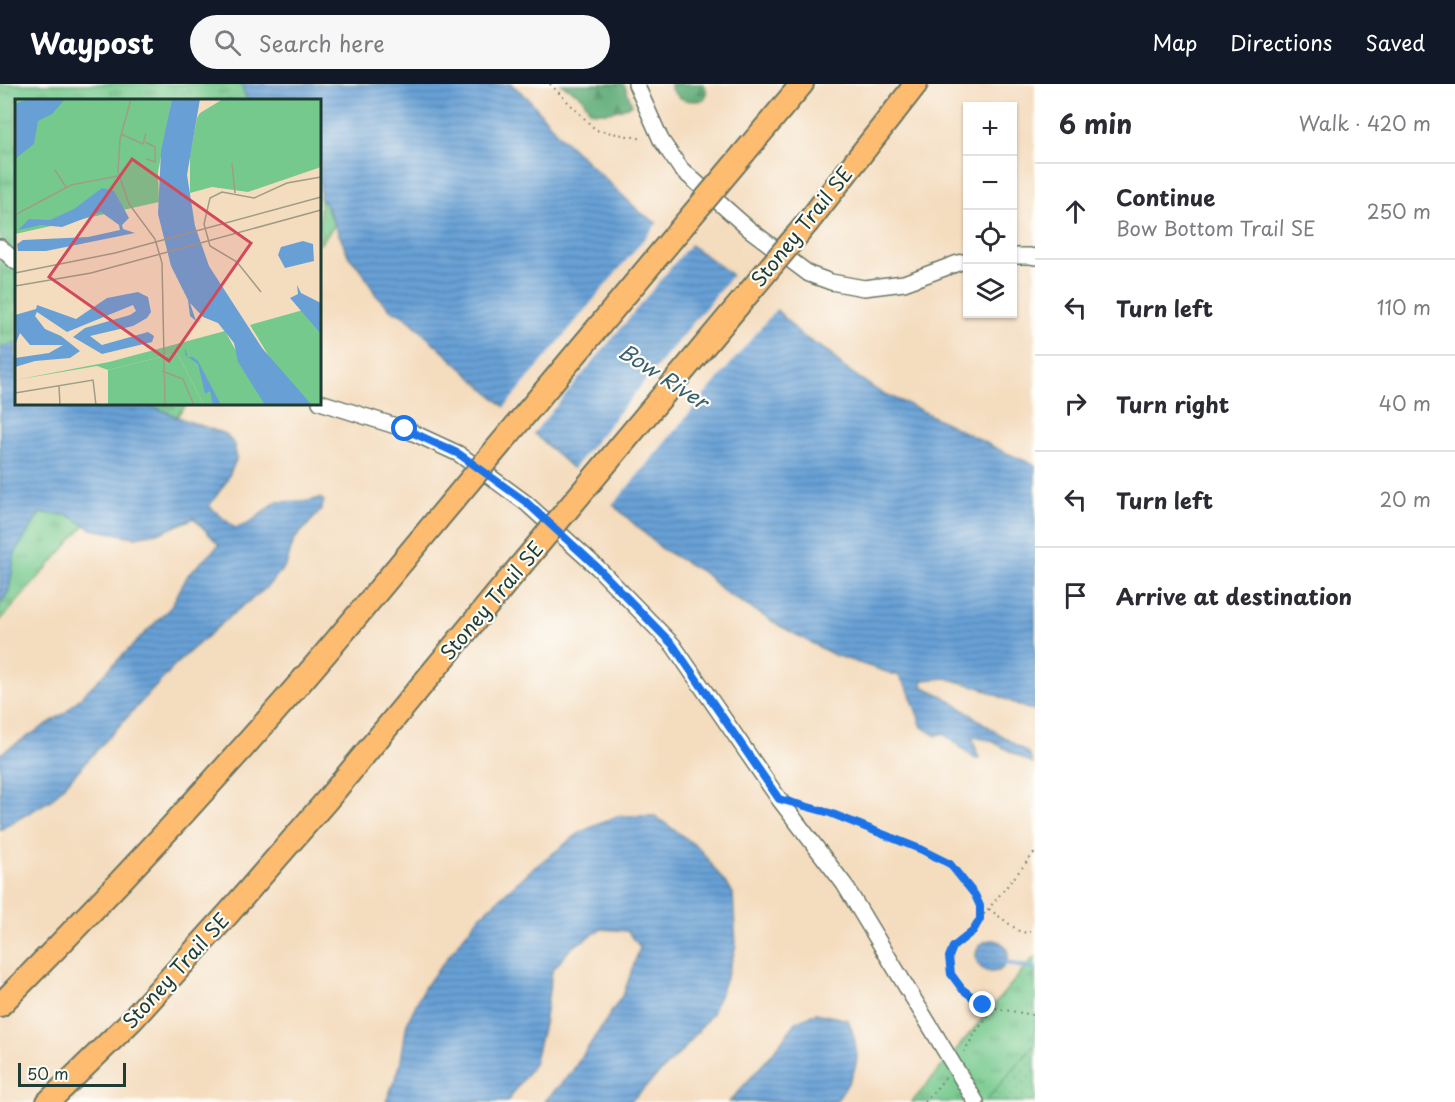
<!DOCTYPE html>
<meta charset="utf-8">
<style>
body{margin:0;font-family:"Playpen Sans",sans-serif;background:#f7f7f7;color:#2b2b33}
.controls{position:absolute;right:18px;top:18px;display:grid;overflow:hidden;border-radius:0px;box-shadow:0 2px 4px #0004}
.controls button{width:54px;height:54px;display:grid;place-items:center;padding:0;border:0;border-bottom:2px solid #e1e1e2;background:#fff;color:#2b2b33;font:30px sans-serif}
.scale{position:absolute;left:18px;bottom:15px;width:108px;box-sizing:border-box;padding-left:6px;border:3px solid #1f3d34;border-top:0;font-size:16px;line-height:21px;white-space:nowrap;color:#1f3d34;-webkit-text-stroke:4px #fdfcf7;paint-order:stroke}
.stop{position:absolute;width:18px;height:18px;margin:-14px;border:4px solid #1a73e8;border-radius:50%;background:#fff}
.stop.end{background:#1a73e8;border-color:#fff;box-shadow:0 2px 6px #0008}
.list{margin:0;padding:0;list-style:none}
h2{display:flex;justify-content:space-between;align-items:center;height:78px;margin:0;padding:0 24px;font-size:26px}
h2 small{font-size:20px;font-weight:400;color:#7c7c81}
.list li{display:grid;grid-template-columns:39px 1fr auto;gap:18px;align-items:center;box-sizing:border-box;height:96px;padding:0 24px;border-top:2px solid #e1e1e2}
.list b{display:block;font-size:22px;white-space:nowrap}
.list p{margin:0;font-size:20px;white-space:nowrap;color:#7c7c81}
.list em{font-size:20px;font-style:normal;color:#7c7c81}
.icon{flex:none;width:33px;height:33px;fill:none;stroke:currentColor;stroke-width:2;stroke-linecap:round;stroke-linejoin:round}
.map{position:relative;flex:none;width:1035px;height:1018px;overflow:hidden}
header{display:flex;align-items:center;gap:36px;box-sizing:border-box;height:84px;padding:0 30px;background:#111827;color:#fff}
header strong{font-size:28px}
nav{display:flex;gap:33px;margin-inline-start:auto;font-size:21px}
.search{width:420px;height:54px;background:#f7f7f7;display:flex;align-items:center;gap:15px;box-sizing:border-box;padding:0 21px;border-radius:33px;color:#7c7c81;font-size:22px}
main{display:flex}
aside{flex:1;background:#fff}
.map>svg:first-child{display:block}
.grass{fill:url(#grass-dots);stroke:#4a8360;stroke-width:1.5}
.forest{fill:url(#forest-firs);stroke:#407556;stroke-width:1.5}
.park{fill:url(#park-tufts);stroke:#4a8360;stroke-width:1.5}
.water{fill:url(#water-rules);stroke:#446e85;stroke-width:1.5}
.pier{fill:#f4dcbe}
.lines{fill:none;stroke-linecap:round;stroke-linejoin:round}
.stream{stroke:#68a0d6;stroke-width:4.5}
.minor-casing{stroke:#6a7564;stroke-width:18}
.highway-casing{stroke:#6a7564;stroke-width:26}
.path{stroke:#6a7564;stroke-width:2;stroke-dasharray:1.5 4.5;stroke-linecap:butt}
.minor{stroke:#fff;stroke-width:15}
.highway{stroke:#fdbc6f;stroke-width:22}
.highway-bridge-casing{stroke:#6a7564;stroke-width:26;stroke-linecap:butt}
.highway-bridge{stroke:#fdbc6f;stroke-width:22}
.route{stroke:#1a73e8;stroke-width:8}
.labels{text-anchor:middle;stroke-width:4.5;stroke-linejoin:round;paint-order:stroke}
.street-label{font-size:20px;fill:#1f3d34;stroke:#fdfcf7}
.water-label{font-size:21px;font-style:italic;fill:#39606d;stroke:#fdfcf7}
.inset-road{fill:none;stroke:#9f9c87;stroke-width:1.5}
.view{fill:#d1495b;fill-opacity:0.15;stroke:#d1495b;stroke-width:3}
.inset-edge{fill:none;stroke:#1f3d34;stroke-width:3}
</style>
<header>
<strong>Waypost</strong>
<div class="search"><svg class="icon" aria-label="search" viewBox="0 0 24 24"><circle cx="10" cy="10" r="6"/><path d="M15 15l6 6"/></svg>Search here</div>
<nav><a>Map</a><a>Directions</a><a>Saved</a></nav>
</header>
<main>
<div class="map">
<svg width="1035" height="1018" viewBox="0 0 1035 1018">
<defs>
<pattern id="grass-dots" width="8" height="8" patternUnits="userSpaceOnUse" patternTransform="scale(1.5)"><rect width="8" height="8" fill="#76c98d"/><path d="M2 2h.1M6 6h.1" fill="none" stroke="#60a474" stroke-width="1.8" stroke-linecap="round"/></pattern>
<pattern id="forest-firs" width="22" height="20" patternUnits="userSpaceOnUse" patternTransform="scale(1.5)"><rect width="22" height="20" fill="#60ad78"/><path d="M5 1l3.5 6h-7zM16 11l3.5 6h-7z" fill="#4f8e63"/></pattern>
<pattern id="park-tufts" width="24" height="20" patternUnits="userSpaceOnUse" patternTransform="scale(1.5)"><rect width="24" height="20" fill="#76c98d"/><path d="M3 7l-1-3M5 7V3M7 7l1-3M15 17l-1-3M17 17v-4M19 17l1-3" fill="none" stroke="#60a474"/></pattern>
<pattern id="water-rules" width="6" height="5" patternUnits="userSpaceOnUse" patternTransform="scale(1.5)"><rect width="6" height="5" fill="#68a0d6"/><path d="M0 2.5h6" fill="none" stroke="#5584ae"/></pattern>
</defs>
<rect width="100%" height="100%" fill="#fdfcf7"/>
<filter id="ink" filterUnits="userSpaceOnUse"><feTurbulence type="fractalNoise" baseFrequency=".0167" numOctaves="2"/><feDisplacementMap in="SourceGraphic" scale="12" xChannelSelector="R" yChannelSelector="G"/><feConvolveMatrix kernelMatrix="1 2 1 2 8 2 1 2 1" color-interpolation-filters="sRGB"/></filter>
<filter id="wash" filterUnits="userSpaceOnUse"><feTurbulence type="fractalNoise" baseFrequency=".008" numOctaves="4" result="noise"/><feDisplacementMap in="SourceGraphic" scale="24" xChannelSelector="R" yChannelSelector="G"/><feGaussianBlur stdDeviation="1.35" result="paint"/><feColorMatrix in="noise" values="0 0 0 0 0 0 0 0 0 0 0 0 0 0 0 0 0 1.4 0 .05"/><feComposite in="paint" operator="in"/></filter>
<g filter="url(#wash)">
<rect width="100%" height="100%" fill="#f4dcbe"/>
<path class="grass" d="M1035,960V1018H985Z"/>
<g class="forest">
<path d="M561,0H622L625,2L632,20C618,28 606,30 590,27C579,6 579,11 561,0Z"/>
<path d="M671,0H703C708,6 707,10 704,16C687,18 682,18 671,5Z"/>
</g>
<g class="park">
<path d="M0,0H242L254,16H16V320H187L99,425L0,537Z"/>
<path d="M320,111L335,141L320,160Z"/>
<path d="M1035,872V960L985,1018H912Z"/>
</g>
<g class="water">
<path d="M241,0H511L528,14L559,51L641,129L698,166L771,220L802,252L830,269L842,282L880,308L910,321L1002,367L1035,381V626L1025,624L981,604L946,594L923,596L922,602L943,612L1029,670L1033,680L990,656L972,653L979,674H974L943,649L936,652L922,643L908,605L899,592L834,571L780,542L723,507L704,489L662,465L428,254L407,234L390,225L376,211L362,187L349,173L327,123L320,114V16H247Z"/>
<path d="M16,259V320H148L185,336L225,350L235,361L236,376L226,398L209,422L235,444L248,440L276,418L308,417L320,414L324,417L321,426L294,456L286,481L266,504L234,529L180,576L51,716L0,746V670L65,629L170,524L188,491L219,461L194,434L162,448L135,453L92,445L68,431L40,429L15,469L9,507L0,521V264Z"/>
<path d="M617,732H655L699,764L733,809L736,862L728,889L712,929L684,965L630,1018H544L571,989L624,909L640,863L627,847L601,845L571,864L552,887L544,940L534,980L507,1018H386L400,982L407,939L424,904L478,834L531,786L581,748Z"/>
<circle cx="992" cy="872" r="16"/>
<path d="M816,929L848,936C853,948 859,968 856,980C853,992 843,1009 835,1018H729L771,971L797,937Z"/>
</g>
<g class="pier">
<path d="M659,137L692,158L532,351L503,325Z"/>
<path d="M734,189L778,223L611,423L571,387Z"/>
</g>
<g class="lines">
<path class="stream" d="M1007,879L1035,885"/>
</g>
</g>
<g filter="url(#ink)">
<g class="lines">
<g class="minor-casing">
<g id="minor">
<path d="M636,0L661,56L681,85L749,145L809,190L831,198L864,204L904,199L958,179L968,177"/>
<path d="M0,163L16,178"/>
<path d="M1012,172H1030L1035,173"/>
<path d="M320,318L405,345L459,370L526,419L598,484L673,561L779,715L844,800L976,1018"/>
</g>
</g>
<g class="highway-casing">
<g id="highway">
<path d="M744,69L802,0"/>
<path d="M808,138L916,0"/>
<path d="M0,921C99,822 194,720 286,615C337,557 386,497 436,437"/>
<path d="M48,1018L131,937L228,830L327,716L506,499"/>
</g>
</g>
<g class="path">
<path d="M550,0L596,46L644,55"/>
<path d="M802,722C836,731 869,745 901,758C914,763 941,773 951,781C958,788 978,812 980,822C988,857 926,858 958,899C964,907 976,918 986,921C1001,927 1019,927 1035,932"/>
<path d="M989,825L1019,847L1027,849L1035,846"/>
<path d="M980,835L1035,768"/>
<path d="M964,968L977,946L995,924"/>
<path d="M925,1018L945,994"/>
</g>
<use href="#minor" class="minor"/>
<use href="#highway" class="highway"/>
<g class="highway-bridge-casing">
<g id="highway-bridge">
<path d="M436,437L744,69"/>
<path d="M506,499L808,138"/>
</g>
</g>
<use href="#highway-bridge" class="highway-bridge"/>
</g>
</g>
<g class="lines" filter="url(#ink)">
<path class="route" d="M405,345L459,370L526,418L598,484L673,561L779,715L830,729L920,765L950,780L975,811L980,822V835L973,847L953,863L949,873L951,890L962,905L983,921"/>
</g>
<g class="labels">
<g class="street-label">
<text transform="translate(802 143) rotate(-51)" y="7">Stoney Trail SE</text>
<text transform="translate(492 517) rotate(-50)" y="7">Stoney Trail SE</text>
<text transform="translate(176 887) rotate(-48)" y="7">Stoney Trail SE</text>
</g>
<g class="water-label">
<text transform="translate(663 293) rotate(33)" y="7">Bow River</text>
</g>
</g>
<g transform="translate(15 15)">
<rect width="306" height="306" fill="#f4dcbe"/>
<path d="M162,254L189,306H93V271Z" fill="#76c98d"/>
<path d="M0,0H157L143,73L144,103L0,135ZM208,0H306V68L233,93L197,88L175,94V56L182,19L185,14ZM306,206V306H297L258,264L235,226ZM210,232L251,306H189L162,254L93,271L82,267L0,281L94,263Z" fill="#76c98d"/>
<path d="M13,0H50L37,15L23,22L19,45L0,60V5ZM157,0H185L172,76L180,127L194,167L247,249L297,306H250L223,263L219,244L203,224L188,218L175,204L181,222L175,217L173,201L156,167L143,115L146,52ZM87,89L99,92L114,119L107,126L108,130L120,134L31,152H3L2,145L8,141L73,138L105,131L104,126L86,113L47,128L26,126L3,131L14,120L35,121L59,110ZM288,142L298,145L299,162L270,169L263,156L266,148ZM282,186L286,194L306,204V235L275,199L283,195ZM123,193L133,198L136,213L132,219L118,227L75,237L87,246L133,233L139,237L137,243L87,255L58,238L70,229L115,216L121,212L118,206L52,233L22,213L20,217L30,230L46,237L65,252L55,259L20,262L0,268V259L34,254L48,246H15L5,234L0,246V216L21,210L22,206L61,220L92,199ZM170,249L173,258H178L183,262L206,306H198L195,292L190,295L183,265L170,256Z" fill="#68a0d6"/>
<path class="inset-road" d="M116,0L105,40L103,73L114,105L140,140L147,164L150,306M106,35L128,45L131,34M130,43L140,48V63L131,60M217,64L220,94M40,71L51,88M0,116L56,86L103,77M0,174L100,154L306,98M0,187L76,174L306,111M246,193L222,163L195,147L189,125L195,99L207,93L239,99L272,84L306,78M147,272L168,280L179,306M44,287L45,306M0,294L78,281L81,306"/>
<path class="view" d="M117,60L236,144L154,262L34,178Z"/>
<rect width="306" height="306" class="inset-edge"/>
</g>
</svg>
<div class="controls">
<button>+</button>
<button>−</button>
<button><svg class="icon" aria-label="locate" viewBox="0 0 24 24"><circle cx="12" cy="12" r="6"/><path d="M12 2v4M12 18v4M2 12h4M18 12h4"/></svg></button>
<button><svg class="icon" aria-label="layers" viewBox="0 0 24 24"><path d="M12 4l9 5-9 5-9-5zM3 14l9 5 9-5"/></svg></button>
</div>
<div class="scale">50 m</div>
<div class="stop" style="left:405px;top:345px"></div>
<div class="stop end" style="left:983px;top:921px"></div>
</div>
<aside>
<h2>6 min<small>Walk · 420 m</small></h2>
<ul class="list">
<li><svg class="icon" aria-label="ahead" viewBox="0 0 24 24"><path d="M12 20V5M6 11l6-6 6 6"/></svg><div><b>Continue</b><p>Bow Bottom Trail SE</p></div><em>250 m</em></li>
<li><svg class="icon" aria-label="left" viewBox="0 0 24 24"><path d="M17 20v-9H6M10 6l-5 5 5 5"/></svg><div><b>Turn left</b></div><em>110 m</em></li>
<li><svg class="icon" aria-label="right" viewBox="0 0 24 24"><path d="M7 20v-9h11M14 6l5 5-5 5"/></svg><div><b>Turn right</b></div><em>40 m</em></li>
<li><svg class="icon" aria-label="left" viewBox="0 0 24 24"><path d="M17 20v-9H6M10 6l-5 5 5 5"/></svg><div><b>Turn left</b></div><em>20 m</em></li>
<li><svg class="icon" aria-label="arrive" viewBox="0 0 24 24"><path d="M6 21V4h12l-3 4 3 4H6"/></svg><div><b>Arrive at destination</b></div></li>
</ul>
</aside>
</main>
